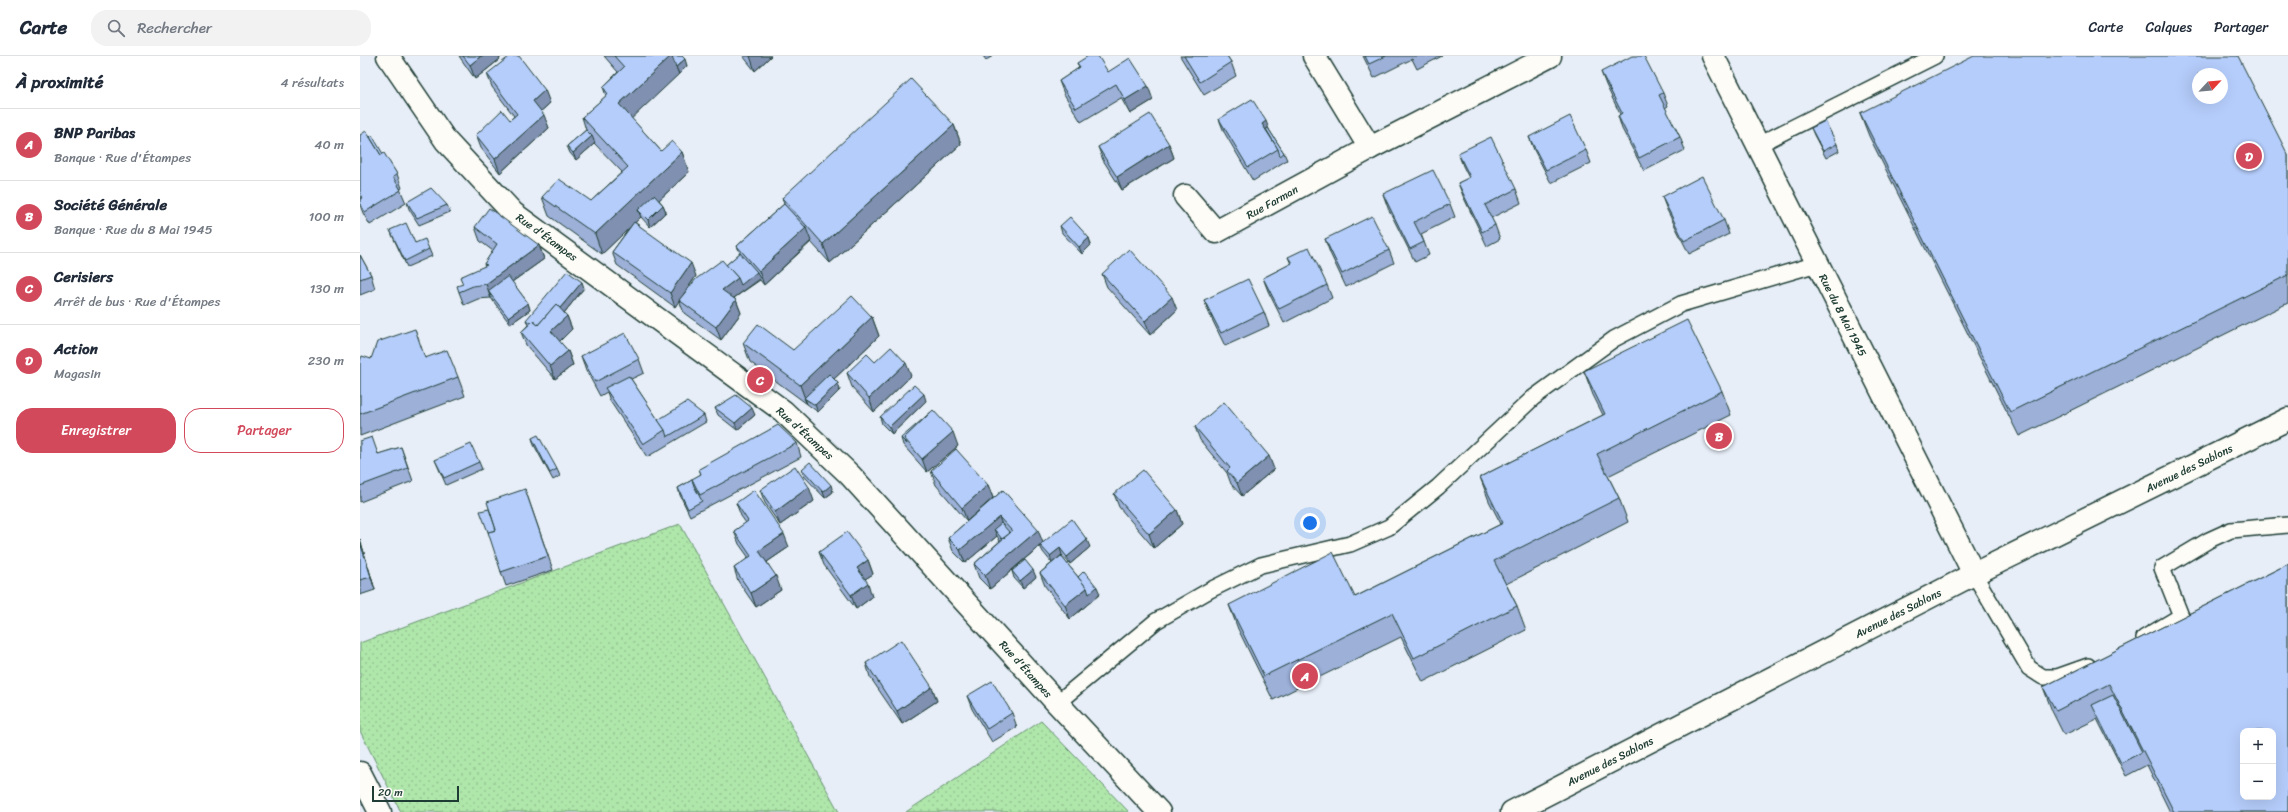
<!DOCTYPE html>
<html lang="fr">
<meta charset="utf-8">
<style>
body{margin:0;font-family:Sriracha,sans-serif;background:#f2f2f3;color:#1f2937}
.controls{position:absolute;right:12px;bottom:12px;display:grid;overflow:hidden;border-radius:8px;box-shadow:0 4px 16px #0002}
.controls button{width:36px;height:36px;display:grid;place-items:center;padding:0;border:0;border-bottom:1px solid #e0e1e3;background:#fff;color:#1f2937;font:20px sans-serif}
.compass{position:absolute;left:1832px;top:12px;width:36px;height:36px;border-radius:50%;background:#fff;box-shadow:0 4px 16px #0002;rotate:64deg}
.scale{position:absolute;left:12px;bottom:10px;width:87px;box-sizing:border-box;padding-left:4px;border:2px solid #1f3d34;border-top:0;font-size:11px;line-height:14px;white-space:nowrap;color:#1f3d34;-webkit-text-stroke:3px #fdfcf7;paint-order:stroke}
.you{position:absolute;left:950px;top:467px;width:14px;height:14px;margin:-10px;border:3px solid #fff;border-radius:50%;background:#1a73e8;box-shadow:0 0 0 6px #1a73e833}
.badge{display:grid;place-items:center;width:26px;height:26px;border-radius:50%;background:#d1495b;color:#fff;font-size:13px;font-weight:700}
.pin{position:absolute;translate:-50% -50%;border:2px solid #fff;box-shadow:0 1px 4px #0006}
.list{margin:0;padding:0;list-style:none}
h2{display:flex;justify-content:space-between;align-items:center;height:52px;margin:0;padding:0 16px;font-size:17px}
h2 small{font-size:13px;font-weight:400;color:#747a83}
.list li{display:grid;grid-template-columns:26px 1fr auto;gap:12px;align-items:center;box-sizing:border-box;height:72px;padding:0 16px;border-top:1px solid #e0e1e3}
.list b{display:block;font-size:15px;white-space:nowrap}
.list p{margin:0;font-size:13px;white-space:nowrap;color:#747a83}
.list em{font-size:13px;font-style:normal;color:#747a83}
.actions{display:flex;gap:8px;padding:12px 16px}
.actions a{flex:1;padding:9px 0;border:1px solid #d1495b;border-radius:16px;text-align:center;font-size:14px;color:#d1495b}
.actions .main{background:#d1495b;color:#fff}
.icon{flex:none;width:22px;height:22px;fill:none;stroke:currentColor;stroke-width:2;stroke-linecap:round;stroke-linejoin:round}
.map{position:relative;flex:none;width:1928px;height:756px;overflow:hidden}
header{display:flex;align-items:center;gap:24px;box-sizing:border-box;height:56px;padding:0 20px;background:#fff;border-bottom:1px solid #e0e1e3}
header strong{font-size:19px}
nav{display:flex;gap:22px;margin-inline-start:auto;font-size:14px}
.search{width:280px;height:36px;background:#f2f2f3;display:flex;align-items:center;gap:10px;box-sizing:border-box;padding:0 14px;border-radius:16px;color:#747a83;font-size:15px}
main{display:flex}
aside{flex:1;background:#fff}
.map>svg:first-child{display:block}
.park{fill:url(#park-dots);stroke:#67926f}
.lines{fill:none;stroke-linecap:round;stroke-linejoin:round}
.service-casing{stroke:#1f3d34;stroke-width:18}
.minor-casing{stroke:#1f3d34;stroke-width:25}
.tertiary-casing{stroke:#1f3d34;stroke-width:25}
.service{stroke:#fdfcf7;stroke-width:15}
.minor{stroke:#fdfcf7;stroke-width:22}
.tertiary{stroke:#fdfcf7;stroke-width:22}
.wall{fill:#9cb0d8;stroke:#1f3d34}
.shaded-wall{fill:#7f90b0;stroke:#1f3d34}
.building{fill:#b5cdfb;stroke:#1f3d34;fill-rule:evenodd}
.labels{text-anchor:middle;stroke-width:3.5;stroke-linejoin:round;paint-order:stroke}
.street-label{font-size:11px;fill:#1f3d34;stroke:#fdfcf7}
</style>
<header>
<strong>Carte</strong>
<div class="search"><svg class="icon" aria-label="search" viewBox="0 0 24 24"><circle cx="10" cy="10" r="6"/><path d="M15 15l6 6"/></svg>Rechercher</div>
<nav><a>Carte</a><a>Calques</a><a>Partager</a></nav>
</header>
<main>
<aside>
<h2>À proximité<small>4 résultats</small></h2>
<ul class="list">
<li><span class="badge">A</span><div><b>BNP Paribas</b><p>Banque · Rue d'Étampes</p></div><em>40 m</em></li>
<li><span class="badge">B</span><div><b>Société Générale</b><p>Banque · Rue du 8 Mai 1945</p></div><em>100 m</em></li>
<li><span class="badge">C</span><div><b>Cerisiers</b><p>Arrêt de bus · Rue d'Étampes</p></div><em>130 m</em></li>
<li><span class="badge">D</span><div><b>Action</b><p>Magasin</p></div><em>230 m</em></li>
</ul>
<div class="actions"><a class="main">Enregistrer</a><a>Partager</a></div>
</aside>
<div class="map">
<svg width="1928" height="756" viewBox="0 0 1928 756">
<defs>
<pattern id="park-dots" width="8" height="8" patternUnits="userSpaceOnUse"><rect width="8" height="8" fill="#afe6aa"/><path d="M2 2h.1M6 6h.1" fill="none" stroke="#96c693" stroke-width="1.8" stroke-linecap="round"/></pattern>
</defs>
<rect width="100%" height="100%" fill="#e7eef8"/>
<filter id="ink" filterUnits="userSpaceOnUse"><feTurbulence type="fractalNoise" baseFrequency=".025" numOctaves="2"/><feDisplacementMap in="SourceGraphic" scale="8" xChannelSelector="R" yChannelSelector="G"/><feConvolveMatrix kernelMatrix="1 2 1 2 8 2 1 2 1" color-interpolation-filters="sRGB"/></filter>
<g filter="url(#ink)">
<g class="park">
<path d="M320,468L479,756H41L0,675V587Z"/>
<path d="M681,665L769,756H546Z"/>
</g>
<g class="lines">
<g class="service-casing">
<g id="service">
<path d="M1398,89L1575,0"/>
<path d="M1614,518L1669,612L1683,621H1697L1728,610"/>
<path d="M1784,582L1821,560L1802,512L1849,484L1871,474L1928,469"/>
<path d="M697,647L796,565L850,534L901,509L990,488L1029,471L1078,431L1173,342L1254,283L1321,248L1457,208"/>
</g>
</g>
<g class="minor-casing">
<g id="minor">
<path d="M954,0L1010,92L1190,0"/>
<path d="M1353,0L1614,518"/>
<path d="M825,140L856,176L1010,92"/>
<path d="M0,717L20,756"/>
</g>
</g>
<g class="tertiary-casing">
<g id="tertiary">
<path d="M28,0L86,85L153,157L423,355L490,419L697,647L799,756"/>
<path d="M1152,756L1614,518L1928,363"/>
</g>
</g>
<use href="#service" class="service"/>
<use href="#minor" class="minor"/>
<use href="#tertiary" class="tertiary"/>
</g>
<g class="wall">
<path d="M99,0H139L140,3L115,23Z"/>
<path d="M244,0H322L327,10L271,62L301,95L322,96L329,116L299,144L303,149L306,156L290,171L281,161L275,166L336,220L321,241L366,209L380,197L377,190L424,148L422,142L594,69L601,88L470,207L451,186L404,229L400,224L374,242L376,244L381,257L361,284L324,257L319,244L315,251L257,209L252,196L270,171L242,198L189,160L182,141L231,145L262,116L234,87H235L216,104L210,97L207,90L226,74L222,61L246,40L243,31L258,16Z"/>
<path d="M383,0H411L395,15Z"/>
<path d="M623,0H633L626,4Z"/>
<path d="M820,0H867L871,6L876,20L844,39Z"/>
<path d="M1003,0H1082L1057,13L1052,3L1014,22Z"/>
<path d="M717,7L748,16L793,44L770,58L761,42L721,66L704,38L699,25L719,12Z"/>
<path d="M1241,16L1303,37L1308,50L1305,52L1320,81L1325,94L1284,115L1262,73L1258,60L1260,58L1246,29Z"/>
<path d="M127,18L190,47L181,55L189,72L140,117L121,92L116,79L150,64L154,60L132,31Z"/>
<path d="M1500,57L1928,99V247L1659,380L1509,80Z"/>
<path d="M859,63L908,72L924,97L927,104L893,125L864,76Z"/>
<path d="M1451,72L1477,88L1479,95L1466,102L1454,79Z"/>
<path d="M0,79L10,81L23,98L37,118L42,132L40,133L46,147L10,169L3,157L0,149Z"/>
<path d="M1169,81L1226,94L1231,107L1191,127L1174,94Z"/>
<path d="M809,88L814,102L762,134L743,104L738,91Z"/>
<path d="M1098,97L1156,133L1161,147L1131,162L1135,169L1140,183L1127,190L1103,140L1098,127L1109,122L1103,110Z"/>
<path d="M1023,138L1090,148L1095,161L1061,178L1064,186L1069,199L1055,206L1028,152Z"/>
<path d="M1302,141L1364,164L1369,178L1329,198L1307,154Z"/>
<path d="M47,146L87,149L90,156L59,169L49,153Z"/>
<path d="M700,170L729,182L731,189L722,198L702,177Z"/>
<path d="M115,171L179,189L184,203L152,226L168,247L170,254L150,268L131,242L118,243L104,249L99,236L125,210L124,208L133,195L120,185Z"/>
<path d="M30,174L55,187L69,193L72,200L47,211L33,181Z"/>
<path d="M965,183L1029,194L1034,207L986,231L970,197Z"/>
<path d="M0,199L11,219L15,233L0,239Z"/>
<path d="M928,201L967,229L972,242L924,267L908,235L903,222L931,208Z"/>
<path d="M742,218L817,254L790,279L747,231Z"/>
<path d="M224,232L204,257L207,260L212,273L199,285L208,295L213,309L195,323L166,289L161,276L168,269L166,264Z"/>
<path d="M844,244L904,256L909,270L865,290L849,257Z"/>
<path d="M512,261L519,280L474,323L480,334L458,356L390,306L383,287L433,294Z"/>
<path d="M221,300L279,303L284,317L271,323L298,364L344,359L346,366L287,401L250,345L247,336L240,340L226,314Z"/>
<path d="M65,302L98,321L105,340L0,380V305L11,303Z"/>
<path d="M515,306L551,320L514,356L492,331L487,317Z"/>
<path d="M1224,315L1362,335L1371,359L1248,420L1259,442L1268,466L1146,528L1157,550L1166,574L1063,626L1041,581L913,644L878,573L869,549L995,541L1141,468L1129,445L1120,421L1243,359L1233,339Z"/>
<path d="M566,345L532,378L522,368L520,361Z"/>
<path d="M355,352L395,359L377,374L358,359Z"/>
<path d="M835,371L914,413L882,440L871,428L867,417L840,384Z"/>
<path d="M172,382L197,413L200,420L193,424L174,389Z"/>
<path d="M541,382L598,390L567,416L543,389Z"/>
<path d="M0,385L19,398L41,391L53,425L0,446Z"/>
<path d="M437,387L441,401L330,460L320,439L318,432L332,424L341,418L339,413Z"/>
<path d="M75,404L119,406L122,413L86,429Z"/>
<path d="M442,413L473,436L465,442L444,420Z"/>
<path d="M571,415L628,429L633,442L607,465L576,429Z"/>
<path d="M165,433L193,514L146,530L141,516L129,453Z"/>
<path d="M400,434L454,445L420,469L405,447Z"/>
<path d="M643,434L683,487L730,491L710,508L702,499L701,500L718,521L740,538L710,563L685,530L680,517L692,507L683,496L680,490L630,533L619,522L614,508L640,485L637,480L605,507L593,495L588,482Z"/>
<path d="M754,438L817,454L822,468L794,492L759,451Z"/>
<path d="M376,447L429,491L407,506L421,534L396,551L378,525L374,512L389,502L379,488L374,475L386,467L381,460Z"/>
<path d="M0,483L15,534L0,539Z"/>
<path d="M459,496L508,504L513,518L505,523L512,541L496,553L464,509Z"/>
<path d="M1928,508V756H1810L1787,709L1766,720L1737,663L1704,679L1692,655L1683,631Z"/>
<path d="M652,515L676,521L663,532L654,522Z"/>
<path d="M506,607L572,631L577,645L542,668L510,621Z"/>
<path d="M607,640L652,657L657,671L632,686L612,653Z"/>
</g>
<g class="shaded-wall">
<path d="M121,0H139L140,3L115,23L110,9Z"/>
<path d="M311,0H312L319,18L266,68L259,48Z"/>
<path d="M390,0H411L395,15Z"/>
<path d="M325,3L327,10L319,18L316,11Z"/>
<path d="M788,30L793,44L770,58L765,44Z"/>
<path d="M185,34L190,47L178,58L173,45Z"/>
<path d="M184,59L189,72L140,117L135,103Z"/>
<path d="M906,65L911,79L908,80L902,68Z"/>
<path d="M594,69L601,88L470,207L463,188Z"/>
<path d="M232,80L235,87L216,104L213,97Z"/>
<path d="M809,88L814,102L762,134L757,121Z"/>
<path d="M322,96L329,116L283,159L278,154L281,161L242,198L235,178Z"/>
<path d="M303,149L306,156L290,171L288,164Z"/>
<path d="M446,172L451,185L404,229L399,215Z"/>
<path d="M729,182L731,189L722,198L719,191Z"/>
<path d="M179,189L184,203L132,240L128,235L131,242L126,228Z"/>
<path d="M331,207L336,220L315,251L310,237Z"/>
<path d="M397,216L400,223L367,247L362,234L378,222Z"/>
<path d="M222,226L224,232L183,283L180,276Z"/>
<path d="M812,241L817,254L790,279L785,265Z"/>
<path d="M376,244L381,257L361,284L356,271Z"/>
<path d="M168,247L170,254L150,268L148,261Z"/>
<path d="M207,260L212,273L196,289L191,275Z"/>
<path d="M512,261L519,280L450,346L444,342L447,348L440,329Z"/>
<path d="M208,295L213,309L195,323L190,310Z"/>
<path d="M546,307L551,320L514,356L509,342Z"/>
<path d="M478,327L480,334L458,356L455,349Z"/>
<path d="M564,338L566,345L532,378L529,371Z"/>
<path d="M392,352L395,359L377,374L375,367Z"/>
<path d="M593,376L598,390L567,416L562,403Z"/>
<path d="M909,400L914,413L882,440L877,427Z"/>
<path d="M471,429L473,436L465,442L463,436Z"/>
<path d="M628,429L633,442L607,465L602,452Z"/>
<path d="M449,431L454,445L420,469L415,456Z"/>
<path d="M817,454L822,468L794,492L789,478Z"/>
<path d="M639,461L644,474L634,473L637,480L605,507L600,494Z"/>
<path d="M678,474L683,487L630,533L625,519Z"/>
<path d="M424,478L429,491L404,508L399,495Z"/>
<path d="M0,483L15,534L11,521L0,486Z"/>
<path d="M727,484L730,491L710,508L707,501Z"/>
<path d="M700,492L702,499L692,507L690,500Z"/>
<path d="M508,504L513,518L502,525L497,512Z"/>
<path d="M673,514L676,521L663,532L660,525Z"/>
<path d="M416,520L421,534L396,551L391,537Z"/>
<path d="M508,527L512,541L496,553L491,539Z"/>
<path d="M737,531L740,538L710,563L705,549L727,532Z"/>
<path d="M572,631L577,645L542,668L537,655Z"/>
</g>
<g class="building">
<path d="M103,0H121L110,9Z"/>
<path d="M150,0H159L185,34L173,45L184,59L135,103L116,79L142,54L150,64L157,58L127,18Z"/>
<path d="M254,0H311L259,48L301,95L312,85L322,96L235,178L182,141L199,123L231,145L268,111L222,61L248,38L243,31L264,11Z"/>
<path d="M312,0H322L325,3L316,11Z"/>
<path d="M728,0H738L748,16L770,2L788,30L765,44L756,28L716,52L699,25L720,11L717,7Z"/>
<path d="M824,0H867L871,6L840,26Z"/>
<path d="M1005,0H1026L1009,8Z"/>
<path d="M1272,0H1284L1303,37L1299,39L1320,81L1279,102L1258,60L1262,57L1241,16Z"/>
<path d="M1614,0H1878L1928,99V219L1650,356L1500,57ZM1838,18H1862V42H1838Z"/>
<path d="M551,23L594,69L463,188L422,142Z"/>
<path d="M892,43L906,65L902,68L918,93L888,111L859,63Z"/>
<path d="M790,58L809,88L757,121L738,91Z"/>
<path d="M1210,60L1226,94L1186,114L1169,81Z"/>
<path d="M1465,65L1477,88L1463,95L1451,72Z"/>
<path d="M908,72L924,97L920,100L918,93L906,73Z"/>
<path d="M226,74L232,80L213,97L207,90Z"/>
<path d="M6,75L21,99L24,97L37,118L33,121L41,134L5,156L0,147V143L2,142L0,138V79Z"/>
<path d="M12,79L23,98L21,99L10,81Z"/>
<path d="M1131,81L1156,133L1125,149L1135,169L1122,176L1098,127L1110,121L1098,97Z"/>
<path d="M1073,114L1090,148L1054,166L1064,186L1050,193L1023,138Z"/>
<path d="M1342,120L1364,164L1324,185L1302,141Z"/>
<path d="M71,132L87,149L57,162L47,146Z"/>
<path d="M294,139L303,149L288,164L278,154Z"/>
<path d="M424,148L446,172L399,215L377,190Z"/>
<path d="M129,152L179,189L126,228L113,230L99,236L97,230L103,228L100,221L127,209L124,208L137,188L115,171Z"/>
<path d="M1012,160L1029,194L982,218L965,183Z"/>
<path d="M710,161L729,182L719,191L700,170Z"/>
<path d="M274,166L331,207L310,237L252,196Z"/>
<path d="M46,167L55,187L65,183L69,193L45,205L30,174Z"/>
<path d="M949,191L967,229L919,253L903,222L932,207L928,201Z"/>
<path d="M769,193L812,241L785,265L742,218Z"/>
<path d="M380,197L397,216L381,229L378,222L366,209Z"/>
<path d="M0,199L11,219L0,223Z"/>
<path d="M362,204L378,222L362,234L376,244L356,271L319,244L336,223Z"/>
<path d="M207,215L222,226L200,252L196,248L178,269L173,265L170,267L166,264Z"/>
<path d="M148,220L168,247L148,261L128,235Z"/>
<path d="M888,223L904,256L861,277L844,244Z"/>
<path d="M492,240L512,261L440,329L383,287L398,268L433,294Z"/>
<path d="M196,248L207,260L191,275L208,295L190,310L161,276L173,265L178,269Z"/>
<path d="M1327,264L1362,335L1237,398L1259,442L1134,505L1157,550L1054,602L1032,557L904,620L869,549L973,496L995,541L1143,467L1120,421L1245,358L1224,315Z"/>
<path d="M55,273L65,302L87,294L98,321L0,358V305L2,300L11,303L17,286Z"/>
<path d="M265,277L279,303L235,326L221,300Z"/>
<path d="M531,291L546,307L509,342L487,317L507,298L515,306Z"/>
<path d="M469,318L478,327L455,349L444,342Z"/>
<path d="M269,320L305,374L283,388L245,332Z"/>
<path d="M554,329L564,338L529,371L520,361Z"/>
<path d="M376,339L392,352L375,367L355,352Z"/>
<path d="M327,346L344,359L307,381L305,374L298,364Z"/>
<path d="M864,346L909,400L877,427L867,415L870,412L835,371Z"/>
<path d="M573,354L593,376L562,403L544,382Z"/>
<path d="M571,356L544,382L547,388L541,382Z"/>
<path d="M418,369L437,387L340,439L332,423L341,418L339,413Z"/>
<path d="M178,379L197,413L190,417L172,382Z"/>
<path d="M12,381L18,398L41,391L48,412L0,430V385Z"/>
<path d="M111,388L119,406L84,422L75,404Z"/>
<path d="M596,393L628,429L602,452L571,415Z"/>
<path d="M450,406L471,429L463,436L442,413Z"/>
<path d="M435,410L449,431L415,456L400,434Z"/>
<path d="M783,414L817,454L789,478L754,438Z"/>
<path d="M332,424L334,430L342,445L328,453L318,432Z"/>
<path d="M165,433L188,500L141,516L128,476L136,474L127,446Z"/>
<path d="M394,434L424,478L399,495L416,520L391,537L374,512L391,500L374,475L388,465L376,447Z"/>
<path d="M643,434L678,474L625,519L614,508L652,475L639,461L600,494L588,482Z"/>
<path d="M129,453L136,474L128,476L120,455Z"/>
<path d="M712,463L727,484L707,501L700,492L690,500L680,489Z"/>
<path d="M641,467L650,477L642,483L634,473Z"/>
<path d="M487,476L508,504L497,512L508,527L491,539L459,496Z"/>
<path d="M0,486L11,521L0,524Z"/>
<path d="M701,500L727,532L705,549L680,517Z"/>
<path d="M665,504L673,514L660,525L652,515Z"/>
<path d="M1928,508V756H1814L1749,628L1696,655L1683,631ZM1883,675H1913V741H1883Z"/>
<path d="M724,515L737,531L729,538L727,532L718,521Z"/>
<path d="M541,584L572,631L537,655L506,607Z"/>
<path d="M632,625L652,657L627,673L607,640Z"/>
<path d="M1753,639L1782,696L1761,707L1732,649Z"/>
</g>
</g>
<g class="labels">
<g class="street-label">
<text transform="translate(912 146) rotate(-29)" y="4">Rue Farman</text>
<text transform="translate(187 181) rotate(36)" y="4">Rue d'Étampes</text>
<text transform="translate(1483 259) rotate(63)" y="4">Rue du 8 Mai 1945</text>
<text transform="translate(445 377) rotate(42)" y="4">Rue d'Étampes</text>
<text transform="translate(1829 412) rotate(-26)" y="4">Avenue des Sablons</text>
<text transform="translate(1538 557) rotate(-27)" y="4">Avenue des Sablons</text>
<text transform="translate(666 613) rotate(48)" y="4">Rue d'Étampes</text>
<text transform="translate(1250 705) rotate(-27)" y="4">Avenue des Sablons</text>
</g>
</g>
</svg>
<div class="controls">
<button>+</button>
<button>−</button>
</div>
<svg class="compass" viewBox="-18 -18 36 36"><path d="M0-13l5 13h-10z" fill="#e53935"/><path d="M0 13l5-13h-10z" fill="#747a83"/></svg>
<div class="scale">20 m</div>
<div class="you"></div>
<div class="pin badge" style="left:945px;top:620px">A</div>
<div class="pin badge" style="left:1359px;top:380px">B</div>
<div class="pin badge" style="left:400px;top:324px">C</div>
<div class="pin badge" style="left:1889px;top:100px">D</div>
</div>
</main>
